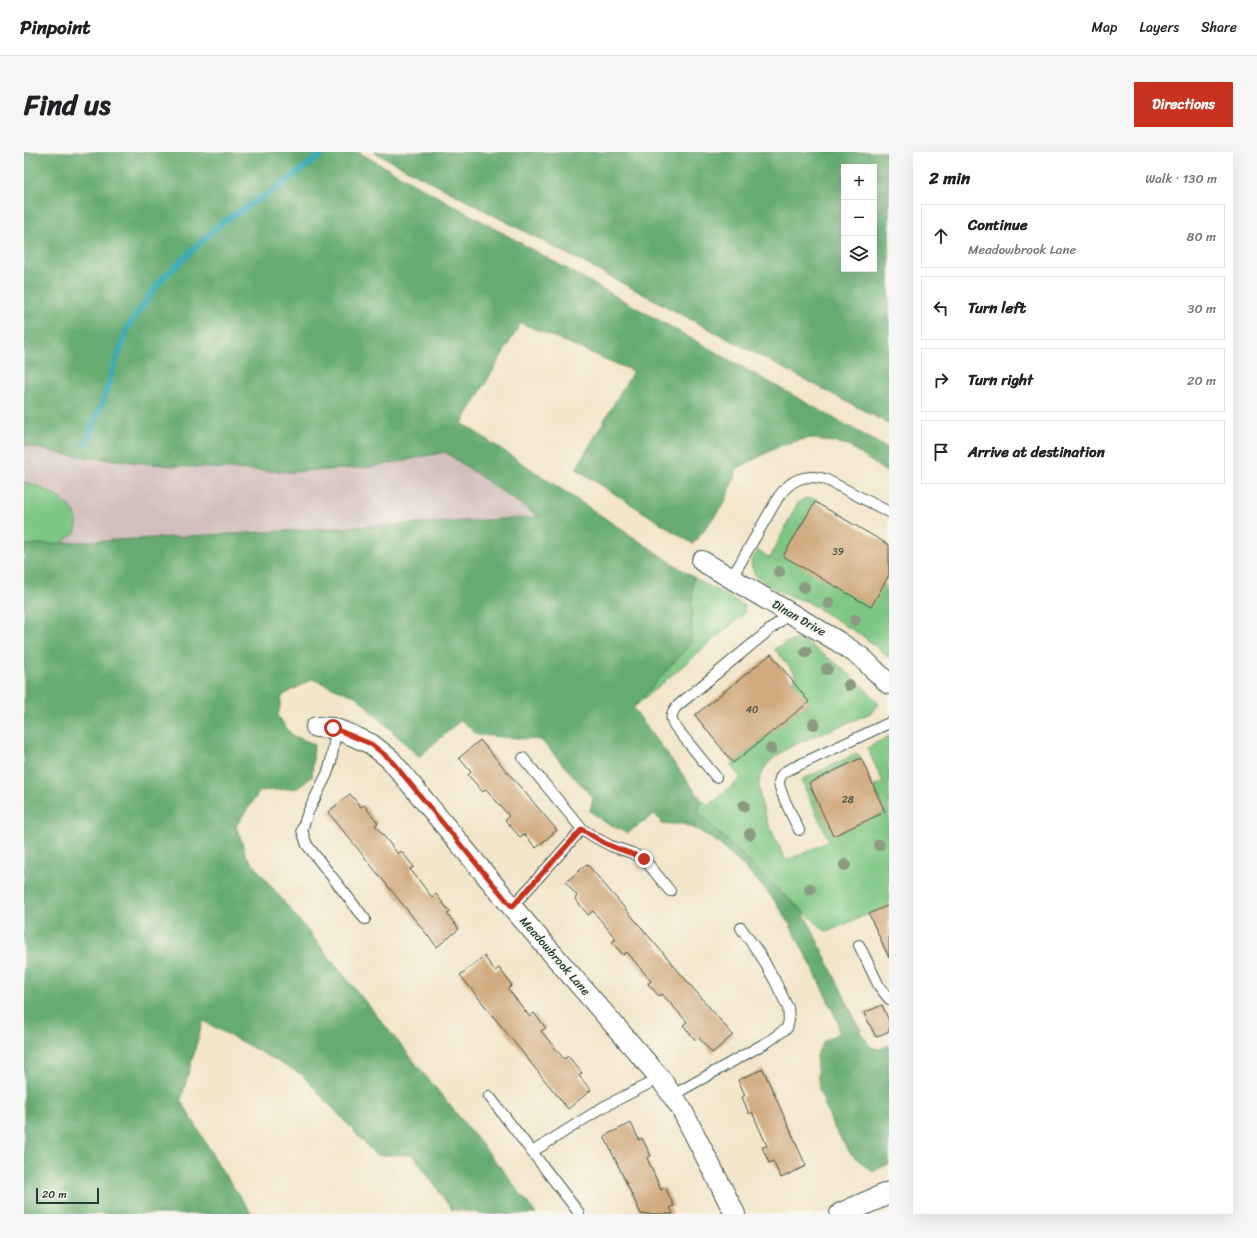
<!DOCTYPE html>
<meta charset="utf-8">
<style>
body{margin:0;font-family:Sriracha,sans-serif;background:#f6f6f6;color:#202124}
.controls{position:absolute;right:12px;top:12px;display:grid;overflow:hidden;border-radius:0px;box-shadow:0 4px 16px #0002}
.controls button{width:36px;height:36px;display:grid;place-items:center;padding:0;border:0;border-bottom:1px solid #e0e0e0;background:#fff;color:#202124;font:20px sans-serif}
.scale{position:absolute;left:12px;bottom:10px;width:63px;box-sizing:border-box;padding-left:4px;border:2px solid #1f3d34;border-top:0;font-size:11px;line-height:14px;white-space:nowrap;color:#1f3d34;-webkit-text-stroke:3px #fbf7ec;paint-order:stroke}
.stop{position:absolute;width:12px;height:12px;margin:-9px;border:3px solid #c8321e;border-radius:50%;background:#fff}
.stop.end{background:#c8321e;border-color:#fff;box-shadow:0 1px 4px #0008}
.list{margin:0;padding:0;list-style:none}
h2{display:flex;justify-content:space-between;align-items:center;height:52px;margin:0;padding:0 16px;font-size:17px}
h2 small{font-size:13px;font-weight:400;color:#757577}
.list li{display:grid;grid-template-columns:26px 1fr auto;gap:12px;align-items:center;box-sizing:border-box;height:64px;margin:0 8px 8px;padding:0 8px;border:1px solid #e0e0e0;border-radius:0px}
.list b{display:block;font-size:15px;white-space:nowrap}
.list p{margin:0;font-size:13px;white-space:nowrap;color:#757577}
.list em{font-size:13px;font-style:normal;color:#757577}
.icon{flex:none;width:22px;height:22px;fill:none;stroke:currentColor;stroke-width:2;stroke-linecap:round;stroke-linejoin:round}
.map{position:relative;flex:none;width:865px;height:1062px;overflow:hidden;border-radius:0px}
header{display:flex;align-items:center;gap:24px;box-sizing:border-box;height:56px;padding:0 20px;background:#fff;border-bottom:1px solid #e0e0e0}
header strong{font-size:19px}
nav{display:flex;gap:22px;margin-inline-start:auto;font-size:14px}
.intro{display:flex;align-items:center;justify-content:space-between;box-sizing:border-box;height:96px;padding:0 24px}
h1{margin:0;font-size:28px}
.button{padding:10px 18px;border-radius:0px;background:#c8321e;color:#fff;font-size:14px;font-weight:700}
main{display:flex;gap:24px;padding:0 24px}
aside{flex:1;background:#fff;border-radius:0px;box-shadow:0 4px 16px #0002}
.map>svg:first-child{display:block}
.industrial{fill:#d1bfbd}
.green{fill:#7dc683;stroke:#4e825c}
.forest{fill:#66ab71;stroke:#427452;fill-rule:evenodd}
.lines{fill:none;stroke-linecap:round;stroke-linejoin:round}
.stream{stroke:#3bacb7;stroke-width:6}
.building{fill:#d1aa7f}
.service-casing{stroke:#3f564a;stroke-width:12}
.minor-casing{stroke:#3f564a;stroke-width:22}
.secondary-casing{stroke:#3f564a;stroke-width:24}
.service{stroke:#fff;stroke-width:10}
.minor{stroke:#fff;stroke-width:20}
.secondary{stroke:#fff;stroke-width:22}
.tree{fill:#8b9b82}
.route{stroke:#c8321e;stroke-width:5}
.labels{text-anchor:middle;stroke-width:3.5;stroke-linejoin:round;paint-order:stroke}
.number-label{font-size:10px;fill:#4c5847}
.street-label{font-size:12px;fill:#1f3d34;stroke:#fbf7ec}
</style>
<header>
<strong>Pinpoint</strong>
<nav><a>Map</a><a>Layers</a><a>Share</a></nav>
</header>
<div class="intro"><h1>Find us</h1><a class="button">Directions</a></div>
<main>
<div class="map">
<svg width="865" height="1062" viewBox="0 0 865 1062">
<rect width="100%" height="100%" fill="#fbf7ec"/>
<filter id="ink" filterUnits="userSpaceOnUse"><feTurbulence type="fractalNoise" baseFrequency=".025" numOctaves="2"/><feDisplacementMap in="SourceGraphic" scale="8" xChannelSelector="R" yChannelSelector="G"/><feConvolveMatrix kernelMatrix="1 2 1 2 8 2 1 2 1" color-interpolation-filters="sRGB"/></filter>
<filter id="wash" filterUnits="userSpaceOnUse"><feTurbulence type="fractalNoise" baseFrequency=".012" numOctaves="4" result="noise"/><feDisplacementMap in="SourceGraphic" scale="16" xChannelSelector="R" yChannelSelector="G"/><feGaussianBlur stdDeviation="0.9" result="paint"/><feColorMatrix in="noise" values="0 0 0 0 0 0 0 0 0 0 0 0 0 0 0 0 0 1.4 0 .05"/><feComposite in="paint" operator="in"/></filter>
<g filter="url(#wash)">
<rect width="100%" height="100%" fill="#f2e5ca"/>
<path class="industrial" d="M0,103L348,315L421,300L516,365L0,393Z"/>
<g class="green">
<path d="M0,329C16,335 55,351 53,372C53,375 52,378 51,381L25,400L0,414Z"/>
<path d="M783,346L792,347L760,404L860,431L865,441V506L840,485L782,449L764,444L747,435L731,423L728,416L727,410L734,398L746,406L772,354L776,349Z"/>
<path d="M669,425L721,454L720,462L609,556L667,491Z"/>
<path d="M775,486C805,505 832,525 855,552L847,561C832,567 817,574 802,580C777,590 732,604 735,638C738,663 752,687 762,709L805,689L777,628L833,601L837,606L785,631L809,683L861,660L850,634L859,630L843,596L865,584V753L803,780L758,741L674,661L677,647L685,654L717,626L707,614L709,611L785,550L769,531L772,524L769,519L750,497L759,492Z"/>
</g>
<g class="forest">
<path d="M0,0H334L865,297V322L824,293L786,286L760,292L714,316L700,352L669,392L552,317L609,219L497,171L438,271L669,425L667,491L609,556L677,647L674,661L758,741L779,759L835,875L846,895L856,897L865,893V1012L848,1020L826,1001L809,974L795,937L792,904L800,889L814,881V870L787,813L760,762L743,739L718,713L694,691L676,679L660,672H638L631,662L603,681L582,671L566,659L569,646L517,588L453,583L437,568L395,605L333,545L288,527L258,544L254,564L268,583L290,592L288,625L274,636L236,639L212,674L222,703L481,1021L512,1062H456L451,1060L428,1058L389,1003H352L277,922L179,869L157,948L197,1017L228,1062H0V393L515,365L421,300L348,315L267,320L149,314L43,303L0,293Z"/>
<path d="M350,0H865V272ZM820,15H850V117H820Z"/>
</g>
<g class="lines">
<path class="stream" d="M61,293L79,249L88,220L104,175L135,130L196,72L248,39L295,5L299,0"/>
</g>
<g id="blocks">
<g class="building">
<path d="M791,350L865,393V423L847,455L759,404Z"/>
<path d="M747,502L785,550L709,611L671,563Z"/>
<path d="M456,588L533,678L512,696L500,682L496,685L481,668L485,664L462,637L459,640L444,623L447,620L435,606Z"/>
<path d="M837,606L861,660L809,684L785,631Z"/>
<path d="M326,642L337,655L340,653L354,671L351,673L374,702L377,699L390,715L386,717L408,745L412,742L426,760L423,762L435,777L413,795L304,660Z"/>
<path d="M563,712L709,883L688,901L675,886L672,889L659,873L663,870L638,842L635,844L624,832L627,829L603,800L599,803L588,790L592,787L569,759L564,763L551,747L553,744L542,730Z"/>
<path d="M865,753V806L845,762Z"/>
<path d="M460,804L471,819L475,816L488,833L484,837L506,865L510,861L522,876L517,879L540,907L544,904L558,921L555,924L567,938L544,957L436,823Z"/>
<path d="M858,853L865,869V879L852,885L840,861Z"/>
<path d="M739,917L782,1014L757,1026L749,1009L745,1011L738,995L743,994L728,960L725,962L718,945L721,943L714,928Z"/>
<path d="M607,971L615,988L618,986L627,1004L623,1006L637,1038L641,1035L650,1054L646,1055L649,1062H617L580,984Z"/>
</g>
</g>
</g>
<g filter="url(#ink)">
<use href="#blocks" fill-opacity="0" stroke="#3f564a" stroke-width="1"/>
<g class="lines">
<g class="service-casing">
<g id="service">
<path d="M707,427L755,344C767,328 780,321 801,327L865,360"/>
<path d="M312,577L307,610L303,622L284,660L278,678L283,693L341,767"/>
<path d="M692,625L650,573C646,566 647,562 652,555L766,461"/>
<path d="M558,677L572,686L587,694L608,701L620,707L646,739"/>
<path d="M775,678C770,667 755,640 755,630C756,624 758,622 762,619L865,571"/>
<path d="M488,755L558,677L499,606"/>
<path d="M835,793L855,834L865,847"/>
<path d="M649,943L745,889L763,876L765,868L764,856L751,829L737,804L717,776"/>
<path d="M465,944L555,1061"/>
<path d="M508,1000L581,954L636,926"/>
</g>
</g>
<g class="minor-casing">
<g id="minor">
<path d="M678,409L815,490L837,505L865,532"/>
<path d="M292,575L309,576L327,583L347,592L366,607L488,755L636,926L657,956L711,1062"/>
</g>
</g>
<g class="secondary-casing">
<path id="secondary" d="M817,1062L865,1041"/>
</g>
<use href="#service" class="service"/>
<use href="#minor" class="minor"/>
<use href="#secondary" class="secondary"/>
</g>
<g class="tree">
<circle cx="755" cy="420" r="6"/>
<circle cx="780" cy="435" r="6"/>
<circle cx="805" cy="451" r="6"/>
<circle cx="831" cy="468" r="6"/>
<circle cx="782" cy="500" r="6"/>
<circle cx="803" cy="517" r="6"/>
<circle cx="825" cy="533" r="6"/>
<circle cx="790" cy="572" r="6"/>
<circle cx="747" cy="597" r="6"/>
<circle cx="720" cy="654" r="6"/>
<circle cx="726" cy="682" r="6"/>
<circle cx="855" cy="693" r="6"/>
<circle cx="821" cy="713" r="6"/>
<circle cx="786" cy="737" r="6"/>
</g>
</g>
<g class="lines" filter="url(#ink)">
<path class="route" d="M309,576L347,592L366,607L488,755L558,677C567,683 577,690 587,694C598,699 609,701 620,707"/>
</g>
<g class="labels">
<g class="number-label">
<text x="814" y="403">39</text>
<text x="728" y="561">40</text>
<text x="824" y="651">28</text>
</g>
<g class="street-label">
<text transform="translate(775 466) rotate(30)" y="4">Dinan Drive</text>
<text transform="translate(531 804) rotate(49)" y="4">Meadowbrook Lane</text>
</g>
</g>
</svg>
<div class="controls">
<button>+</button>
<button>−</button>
<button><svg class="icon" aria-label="layers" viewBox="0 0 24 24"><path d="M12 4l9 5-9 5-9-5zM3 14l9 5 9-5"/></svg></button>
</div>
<div class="scale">20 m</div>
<div class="stop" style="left:309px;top:576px"></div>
<div class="stop end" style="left:620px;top:707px"></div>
</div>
<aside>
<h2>2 min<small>Walk · 130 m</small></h2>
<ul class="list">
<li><svg class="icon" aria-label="ahead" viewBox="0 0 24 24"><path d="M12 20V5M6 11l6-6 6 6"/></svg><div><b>Continue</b><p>Meadowbrook Lane</p></div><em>80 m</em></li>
<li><svg class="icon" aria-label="left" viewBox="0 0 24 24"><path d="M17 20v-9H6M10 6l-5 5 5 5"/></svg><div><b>Turn left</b></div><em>30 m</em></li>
<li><svg class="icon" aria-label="right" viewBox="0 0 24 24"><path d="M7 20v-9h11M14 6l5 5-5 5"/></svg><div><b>Turn right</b></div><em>20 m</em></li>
<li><svg class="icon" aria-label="arrive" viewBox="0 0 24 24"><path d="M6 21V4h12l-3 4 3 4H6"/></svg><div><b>Arrive at destination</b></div></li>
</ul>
</aside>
</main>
